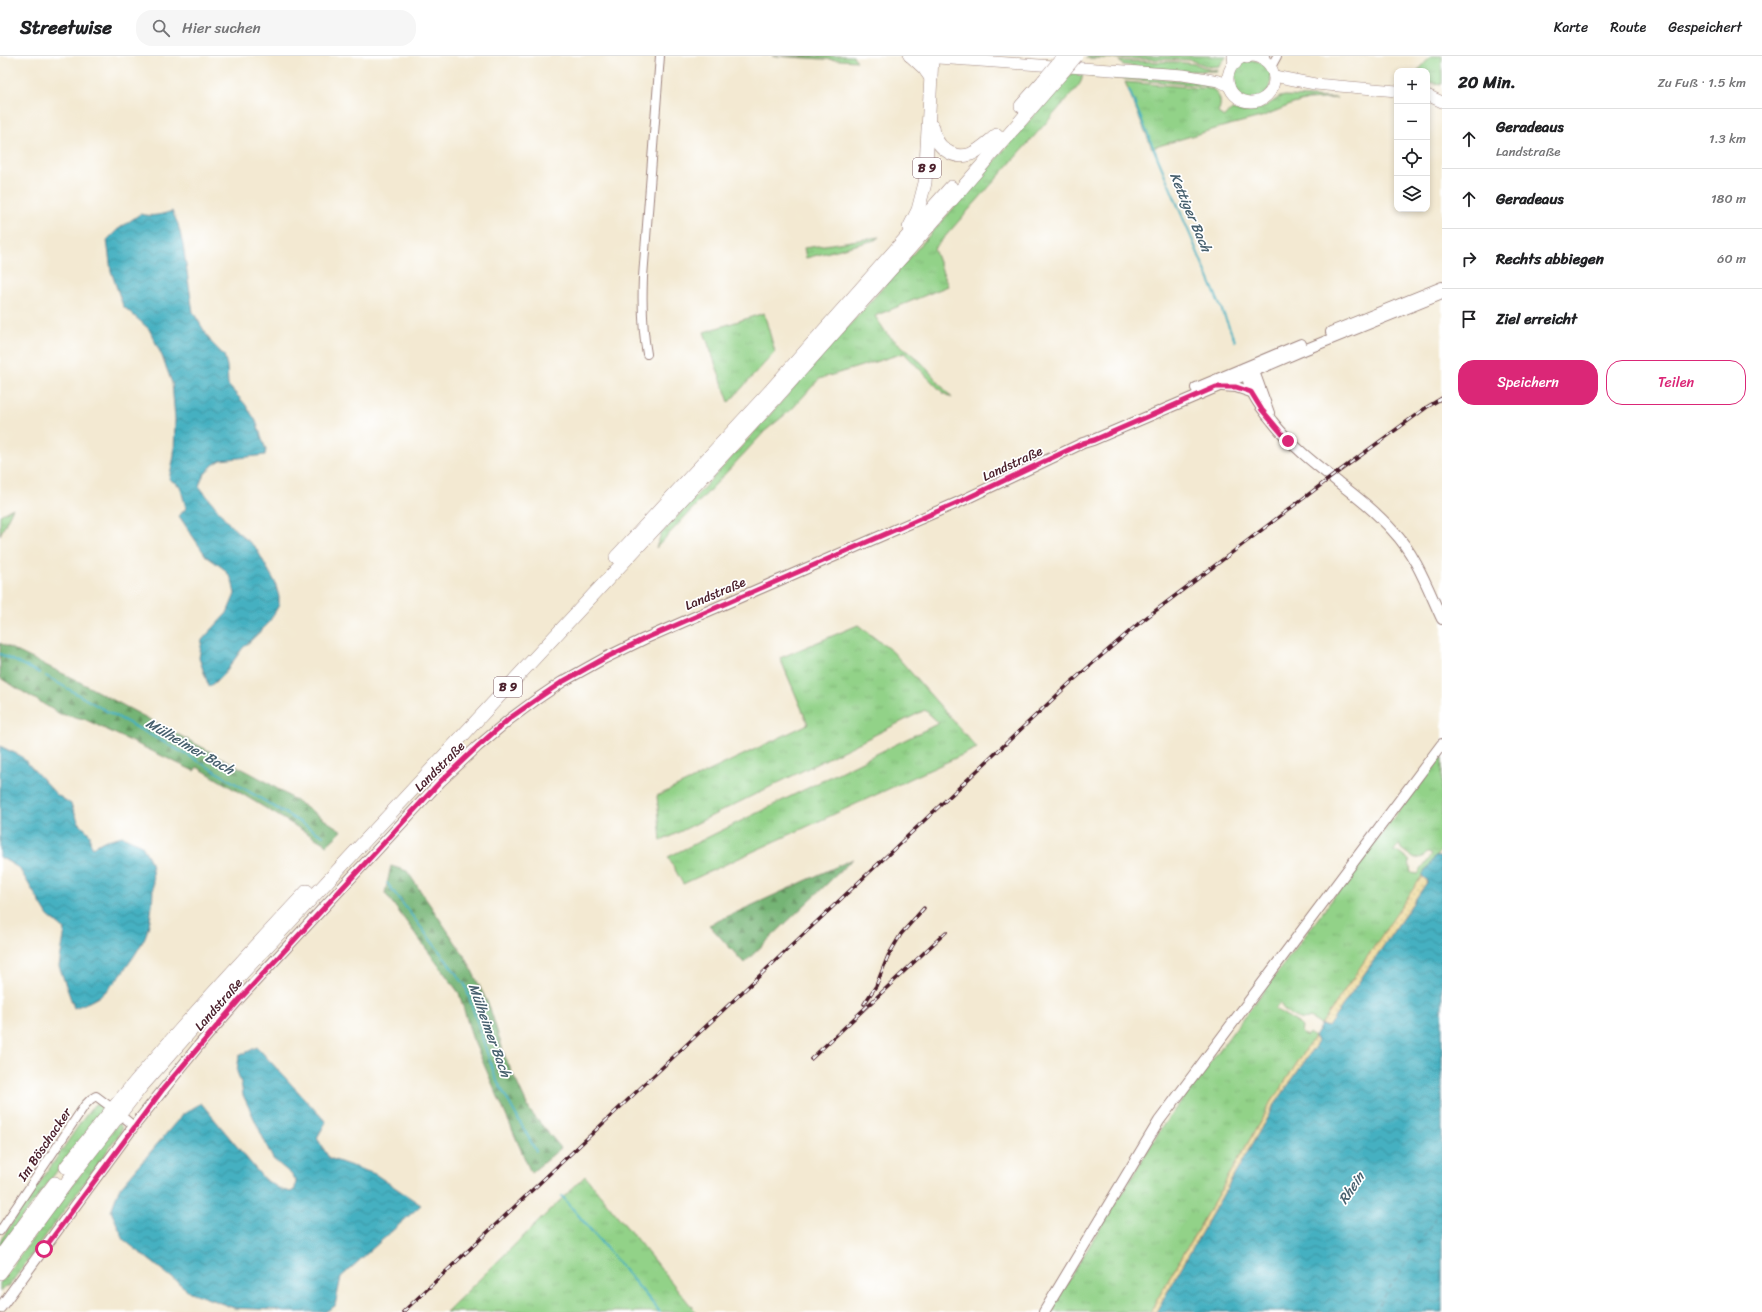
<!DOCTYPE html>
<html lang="de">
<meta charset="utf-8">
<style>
body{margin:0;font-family:Sriracha,sans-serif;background:#f6f6f6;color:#202124}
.controls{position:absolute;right:12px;top:12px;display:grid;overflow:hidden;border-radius:8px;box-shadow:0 2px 6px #0003}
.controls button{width:36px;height:36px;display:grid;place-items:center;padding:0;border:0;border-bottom:1px solid #e0e0e0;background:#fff;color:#202124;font:20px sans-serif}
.stop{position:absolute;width:12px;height:12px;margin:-9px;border:3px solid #db2777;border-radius:50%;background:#fff}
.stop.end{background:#db2777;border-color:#fff;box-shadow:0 1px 4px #0008}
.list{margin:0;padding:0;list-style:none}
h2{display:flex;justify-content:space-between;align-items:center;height:52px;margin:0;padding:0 16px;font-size:17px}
h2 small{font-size:13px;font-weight:400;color:#757577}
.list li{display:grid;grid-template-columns:26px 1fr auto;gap:12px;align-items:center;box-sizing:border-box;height:60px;padding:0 16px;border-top:1px solid #e0e0e0}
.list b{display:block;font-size:15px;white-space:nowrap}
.list p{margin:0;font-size:13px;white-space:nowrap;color:#757577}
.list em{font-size:13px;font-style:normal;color:#757577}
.actions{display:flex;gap:8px;padding:12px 16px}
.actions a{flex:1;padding:9px 0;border:1px solid #db2777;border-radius:16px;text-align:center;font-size:14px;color:#db2777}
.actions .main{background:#db2777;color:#fff}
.icon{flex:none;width:22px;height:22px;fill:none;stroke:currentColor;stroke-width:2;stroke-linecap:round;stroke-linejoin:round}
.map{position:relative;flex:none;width:1442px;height:1256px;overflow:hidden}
header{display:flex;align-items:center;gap:24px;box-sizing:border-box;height:56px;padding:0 20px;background:#fff;border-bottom:1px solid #e0e0e0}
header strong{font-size:19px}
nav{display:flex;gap:22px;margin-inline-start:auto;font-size:14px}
.search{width:280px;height:36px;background:#f6f6f6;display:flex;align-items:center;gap:10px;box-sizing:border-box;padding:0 14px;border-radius:16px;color:#757577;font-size:15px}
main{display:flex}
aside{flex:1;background:#fff}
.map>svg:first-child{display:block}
.grass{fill:url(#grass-tufts);stroke:#6e785a;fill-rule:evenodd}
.forest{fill:url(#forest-firs);stroke:#606a50}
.sand{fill:url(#sand-dots);stroke:#9c7c64}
.water{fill:url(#water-waves);stroke:#476876}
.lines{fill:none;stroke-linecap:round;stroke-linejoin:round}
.stream{stroke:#44b0c1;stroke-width:2}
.ferry{stroke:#47606e;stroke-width:1;stroke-dasharray:5 4;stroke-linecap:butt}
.minor-casing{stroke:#9e847e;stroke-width:10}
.tertiary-casing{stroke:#9e847e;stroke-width:12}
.secondary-casing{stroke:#9e847e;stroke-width:12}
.trunk-casing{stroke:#9e847e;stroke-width:14}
.minor{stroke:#fff;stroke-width:8}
.tertiary{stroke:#fff;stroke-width:10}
.secondary{stroke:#fff;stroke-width:11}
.trunk{stroke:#fff;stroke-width:13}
.rail-casing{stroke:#4a1f2b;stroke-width:3.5}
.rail{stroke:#fff;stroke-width:2;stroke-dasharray:6;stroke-linecap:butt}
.trunk-bridge-casing{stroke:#9e847e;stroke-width:14;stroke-linecap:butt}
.trunk-bridge{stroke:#fff;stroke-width:13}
.route{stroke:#db2777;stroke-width:5}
.labels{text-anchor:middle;stroke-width:3.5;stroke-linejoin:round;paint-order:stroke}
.shield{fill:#fff;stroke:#80626b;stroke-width:1}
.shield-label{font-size:12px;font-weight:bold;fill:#4a1f2b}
.street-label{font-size:13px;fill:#4a1f2b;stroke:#fff}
.water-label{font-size:14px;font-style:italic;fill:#47606e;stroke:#fff}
</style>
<header>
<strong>Streetwise</strong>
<div class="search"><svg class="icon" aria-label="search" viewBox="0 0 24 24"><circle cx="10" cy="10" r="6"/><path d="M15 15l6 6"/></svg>Hier suchen</div>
<nav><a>Karte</a><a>Route</a><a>Gespeichert</a></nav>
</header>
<main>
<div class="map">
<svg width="1442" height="1256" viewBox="0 0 1442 1256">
<defs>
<pattern id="grass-tufts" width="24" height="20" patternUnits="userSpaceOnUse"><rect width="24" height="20" fill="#92d288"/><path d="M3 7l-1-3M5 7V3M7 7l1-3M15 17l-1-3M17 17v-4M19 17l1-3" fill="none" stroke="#7fb476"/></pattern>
<pattern id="forest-firs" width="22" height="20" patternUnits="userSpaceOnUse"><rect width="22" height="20" fill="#75b474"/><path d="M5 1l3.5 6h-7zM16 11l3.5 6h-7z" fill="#62925f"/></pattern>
<pattern id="sand-dots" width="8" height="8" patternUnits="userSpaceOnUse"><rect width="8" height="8" fill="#eeda9e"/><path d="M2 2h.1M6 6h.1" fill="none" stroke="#cebb88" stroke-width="1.8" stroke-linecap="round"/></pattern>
<pattern id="water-waves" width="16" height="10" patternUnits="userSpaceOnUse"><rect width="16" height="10" fill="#44b0c1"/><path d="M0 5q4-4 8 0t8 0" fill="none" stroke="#3b8f9d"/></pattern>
</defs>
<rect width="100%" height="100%" fill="#fff"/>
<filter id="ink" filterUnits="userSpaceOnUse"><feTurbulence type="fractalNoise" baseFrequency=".025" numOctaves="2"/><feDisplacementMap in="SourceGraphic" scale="8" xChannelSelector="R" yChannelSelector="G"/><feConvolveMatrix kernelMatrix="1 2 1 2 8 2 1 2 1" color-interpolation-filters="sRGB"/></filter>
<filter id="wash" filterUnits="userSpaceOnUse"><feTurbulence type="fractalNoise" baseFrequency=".012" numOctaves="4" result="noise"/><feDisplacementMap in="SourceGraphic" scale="16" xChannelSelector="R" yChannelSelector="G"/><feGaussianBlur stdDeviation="0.9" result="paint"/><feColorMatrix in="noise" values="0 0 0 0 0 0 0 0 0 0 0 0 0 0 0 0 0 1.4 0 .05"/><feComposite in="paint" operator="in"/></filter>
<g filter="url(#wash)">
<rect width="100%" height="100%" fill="#f3e9d2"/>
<g class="grass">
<path d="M772,0H853L857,5L773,0Z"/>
<path d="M1087,0H1227L1219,10L1209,11L1191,4L1085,2Z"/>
<path d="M1431,0H1442V28L1427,26V15H1418Z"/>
<circle cx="1251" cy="24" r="20"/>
<path d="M1119,5L1176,6L1196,8L1210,14L1218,13V15H1181L1123,9Z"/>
<path d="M1076,13L1081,14C1084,22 1081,27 1076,33L934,193L948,230L875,260L887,278L921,306L952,342L943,337L904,297L819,323L792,353L765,375L656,492L661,478L742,390L958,147L1042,50Z"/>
<path d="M1089,17L1218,27L1216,31L1092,20Z"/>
<path d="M1125,26L1213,33C1221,41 1222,47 1218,57L1224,61L1232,54L1243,56L1256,54L1263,52L1280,41L1285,40L1337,42L1308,44L1293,48L1261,61L1214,73L1152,92Z"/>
<path d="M879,181L875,184L806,202L804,192Z"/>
<path d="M764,257L775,296L729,346L704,276Z"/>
<path d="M13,452L0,479V459Z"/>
<path d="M858,569L893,596L977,692L683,828L668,801L939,667L925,654L661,785L657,740L808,668L780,602Z"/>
<path d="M1442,697V792L1321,969L1310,962C1301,968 1283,956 1280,947L1275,953L1298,967L1302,971L1301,977L1307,980L1309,977L1314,981L1271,1047L1150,1256H1049L1164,1068ZM1399,788L1401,793L1415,803L1423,801L1427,796L1432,799L1418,818L1411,817L1409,804L1399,796H1393Z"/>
<path d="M101,1048L105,1051L0,1191V1185L81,1066L94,1049Z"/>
<path d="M119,1066L122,1073L119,1079L9,1230H5L0,1236V1227Z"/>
<path d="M585,1120L696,1256H446Z"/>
</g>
<g class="forest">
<path d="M0,587L74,623L267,726L342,775L327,789L197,711L194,715L84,663L60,658L0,622Z"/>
<path d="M853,803L744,907L709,869Z"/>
<path d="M391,810L407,815L466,902L490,952L505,1001L530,1055L561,1092L531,1117L472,981L459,937L385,837Z"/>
</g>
<g class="sand">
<path d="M1422,820L1428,825L1328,971L1321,969Z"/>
<path d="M1314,981L1318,986L1274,1050L1156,1256H1150L1271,1047Z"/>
</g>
<g class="water">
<path d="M172,155L178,168L183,189L193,256L211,286L224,299L227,310L228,329L245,348L256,365L266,394L265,399L221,404L213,409L203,420L199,430L230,469L256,492L275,526L279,541V549L268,568L242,593L224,618L209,631L199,602L202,584L227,557L235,538L232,524L224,513L206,500L179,460L186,452L180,430L169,423L174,400L175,363L172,327L162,300L149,273L123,250L111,215L107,184L117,174L140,158C152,161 161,159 172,155Z"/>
<path d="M0,690L21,700L56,738L71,748L79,767L90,778V786L93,791L104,785L122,780L141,788C144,794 149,800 151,807C155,826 153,868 143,885C136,899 116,927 104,937C95,944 85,948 74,952L59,910L65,874L48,860L19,812L0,801Z"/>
<path d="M1435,801H1442V1256H1156L1274,1050L1318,986L1314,981L1321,969L1328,971L1428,825L1422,820Z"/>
<path d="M257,991L326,1066L317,1082L329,1102L375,1118L421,1149L341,1221L335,1250L325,1256H285L275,1254L234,1252L190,1236L124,1184L111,1155L119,1133L182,1059L201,1047L264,1123L282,1134L291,1136L295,1133L296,1124L291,1118L273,1103L243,1039L241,1026L237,1016L239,1000Z"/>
</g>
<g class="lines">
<g class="stream">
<path d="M1129,34L1235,285"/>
<path d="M0,598L40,617"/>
<path d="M46,620L101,652L193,702L323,780"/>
<path d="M387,827L465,929L495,1021L536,1095"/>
<path d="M562,1140L660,1256"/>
</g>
<path class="ferry" d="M1374,1256L1442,1152"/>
</g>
</g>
<g filter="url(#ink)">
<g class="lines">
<g class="minor-casing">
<g id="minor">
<path d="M1261,2L1265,0"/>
<path d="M1271,11L1277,0"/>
<path d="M647,298C642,272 642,247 643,221L660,0"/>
<path d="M123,1061L134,1070"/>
<path d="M0,1175L85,1049L91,1043L96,1040L108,1049"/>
</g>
</g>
<g class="tertiary-casing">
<g id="tertiary">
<path d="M1331,276L1442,231"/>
<path d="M1252,310L1269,357"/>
<path d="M1245,312C1249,335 1257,347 1272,365C1307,410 1357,434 1393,475C1416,499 1428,533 1442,563"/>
<path d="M1222,330L1236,331L1251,336"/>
<path d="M1196,332L1301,288"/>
<path d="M0,1252L134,1070L200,988L239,943L440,726L477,691L510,663L537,643L562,626L605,602L644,583L959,446L1083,387L1093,384L1299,296L1442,238"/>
<path d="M1044,1256L1159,1065L1442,688"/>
</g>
</g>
<g class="secondary-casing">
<g id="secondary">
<circle cx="1251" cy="23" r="23"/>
<path d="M909,0L1183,19L1219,25L1229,30"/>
<path d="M1274,20L1315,28L1397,35"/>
<path d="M1427,39L1442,46"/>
</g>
</g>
<g class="trunk-casing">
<g id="trunk">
<path d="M911,0L924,12L931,22"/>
<path d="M1234,0L1235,7"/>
<path d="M1246,0L1247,1"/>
<path d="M1021,50L1044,24"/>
<path d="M933,71C934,89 952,105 971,98C980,94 988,86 997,79"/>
<path d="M909,172L918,154L925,127L932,2"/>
<path d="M616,501L769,336L951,131"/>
<path d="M66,1111C141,1014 223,925 307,835"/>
<path d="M0,1201L55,1127"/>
<path d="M0,1217L67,1126L141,1031L235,925L775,343L911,191L1055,25"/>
</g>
</g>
<use href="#minor" class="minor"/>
<use href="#tertiary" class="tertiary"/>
<use href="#secondary" class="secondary"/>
<use href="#trunk" class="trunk"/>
<g class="rail-casing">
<g id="rail">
<path d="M864,948L876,930L888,900L901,878L924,852"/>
<path d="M811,1003L946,876"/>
<path d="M403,1256L1070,627L1138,568L1338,416L1427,351L1442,342"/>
</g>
</g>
<use href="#rail" class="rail"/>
<g class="trunk-bridge-casing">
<g id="trunk-bridge">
<path d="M1044,24L1064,0"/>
<path d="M1055,25L1076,0"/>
</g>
</g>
<use href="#trunk-bridge" class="trunk-bridge"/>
</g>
</g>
<g class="lines" filter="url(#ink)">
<path class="route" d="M44,1193L163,1033L240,943L440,726L477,691L510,662L537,643L562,626L605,602L644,583L959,446L1083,387L1094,384L1216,331H1236L1251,336L1262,354L1288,385"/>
</g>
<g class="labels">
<g class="shield">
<rect x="913" y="102" width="28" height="20" rx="3"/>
<rect x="494" y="621" width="28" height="20" rx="3"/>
</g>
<g class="shield-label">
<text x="927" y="116">B 9</text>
<text x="508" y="635">B 9</text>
</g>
<g class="street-label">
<text transform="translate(1012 407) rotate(-25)" y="5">Landstraße</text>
<text transform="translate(715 537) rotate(-23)" y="5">Landstraße</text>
<text transform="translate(439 710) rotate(-45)" y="5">Landstraße</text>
<text transform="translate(218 948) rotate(-49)" y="5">Landstraße</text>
<text transform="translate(44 1088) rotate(-56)" y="5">Im Böschacker</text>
</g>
<g class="water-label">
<text transform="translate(1191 156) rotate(67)" y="5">Kettiger Bach</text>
<text transform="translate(190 690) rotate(30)" y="5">Mülheimer Bach</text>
<text transform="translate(490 974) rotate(70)" y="5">Mülheimer Bach</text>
<text transform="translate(1351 1132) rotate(-56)" y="5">Rhein</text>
</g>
</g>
</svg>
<div class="controls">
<button>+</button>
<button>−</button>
<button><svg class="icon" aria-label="locate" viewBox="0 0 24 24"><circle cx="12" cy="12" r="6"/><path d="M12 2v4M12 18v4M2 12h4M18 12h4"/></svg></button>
<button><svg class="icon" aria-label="layers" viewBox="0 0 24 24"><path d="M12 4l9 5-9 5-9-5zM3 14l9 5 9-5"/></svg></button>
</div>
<div class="stop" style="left:44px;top:1193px"></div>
<div class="stop end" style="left:1288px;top:385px"></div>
</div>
<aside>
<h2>20 Min.<small>Zu Fuß · 1.5 km</small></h2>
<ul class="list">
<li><svg class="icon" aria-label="ahead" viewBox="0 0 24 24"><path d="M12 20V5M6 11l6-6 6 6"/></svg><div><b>Geradeaus</b><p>Landstraße</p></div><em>1.3 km</em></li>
<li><svg class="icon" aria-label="ahead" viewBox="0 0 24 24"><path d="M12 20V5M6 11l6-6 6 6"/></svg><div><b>Geradeaus</b></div><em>180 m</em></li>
<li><svg class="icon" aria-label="right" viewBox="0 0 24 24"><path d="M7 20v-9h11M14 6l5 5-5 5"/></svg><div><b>Rechts abbiegen</b></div><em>60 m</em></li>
<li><svg class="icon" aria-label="arrive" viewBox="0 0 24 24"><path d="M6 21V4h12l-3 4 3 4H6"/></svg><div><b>Ziel erreicht</b></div></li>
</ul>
<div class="actions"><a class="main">Speichern</a><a>Teilen</a></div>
</aside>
</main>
